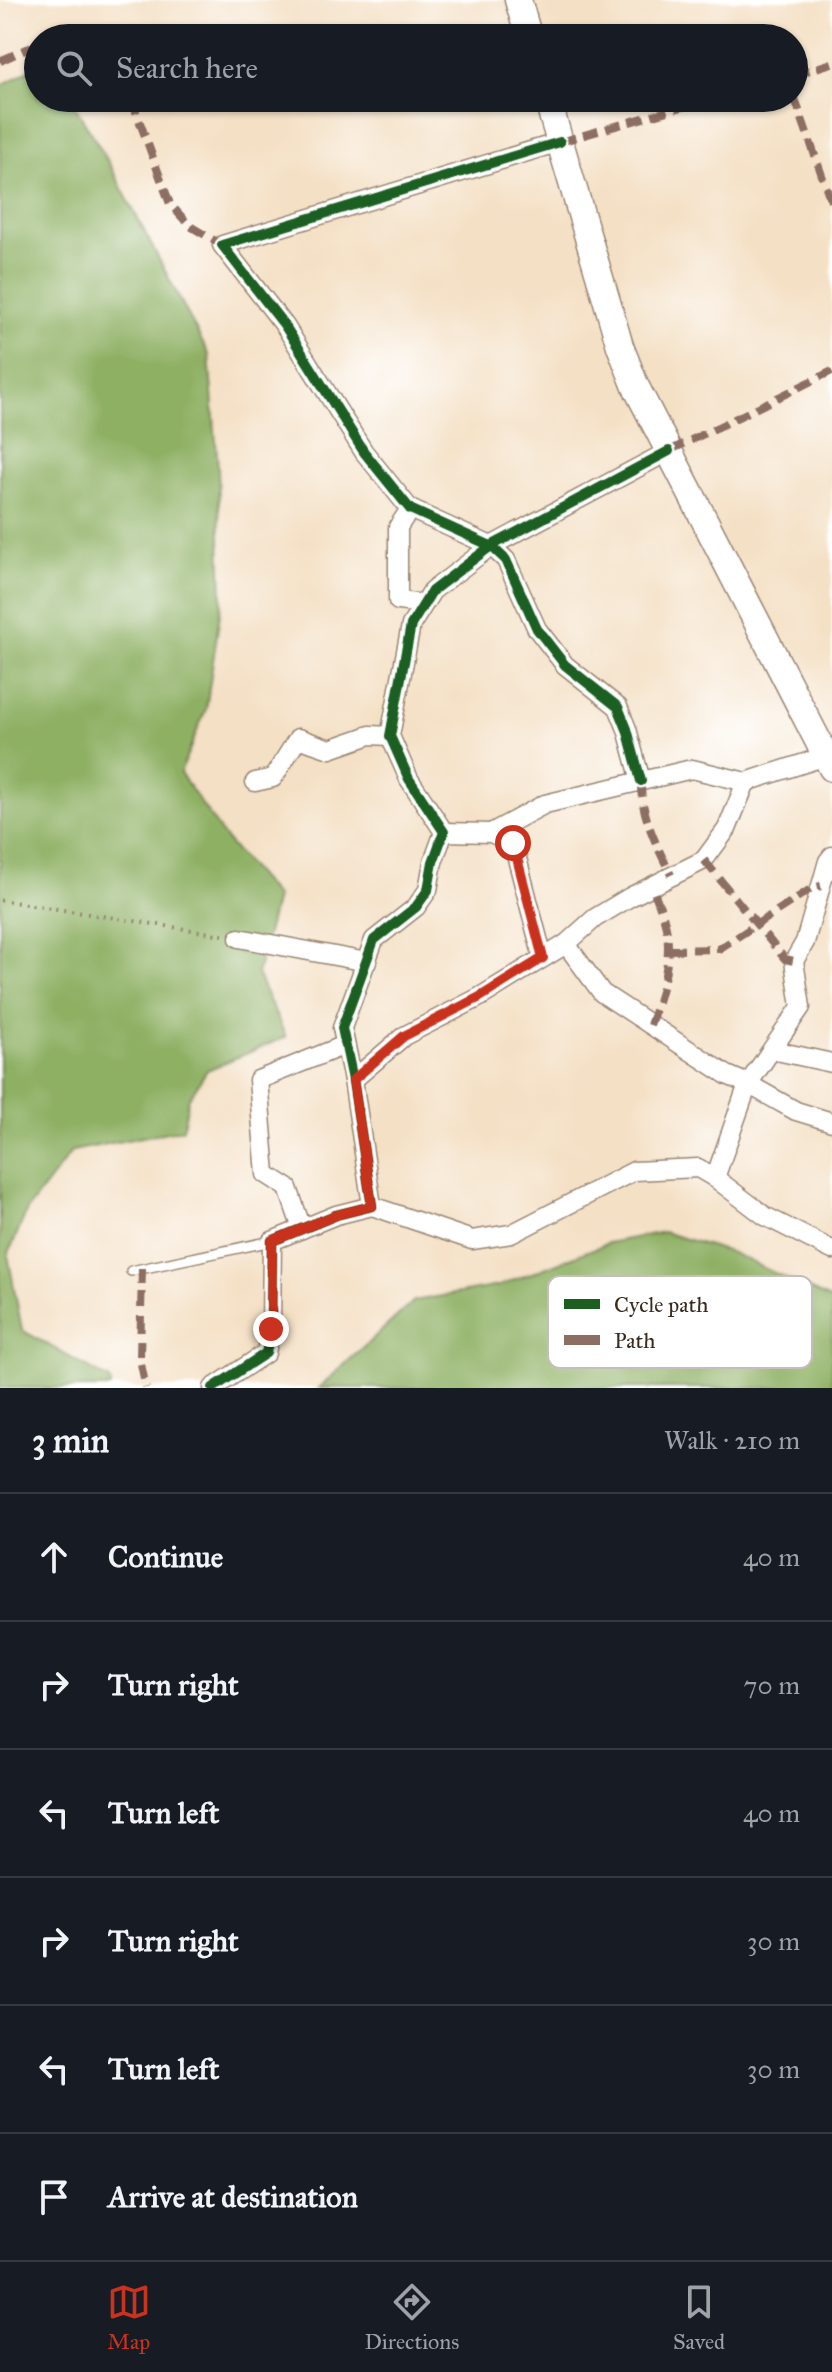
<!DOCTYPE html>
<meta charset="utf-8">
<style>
body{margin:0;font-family:"IM FELL Great Primer",serif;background:#242831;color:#f1f3f6}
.stop{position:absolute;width:24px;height:24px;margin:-18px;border:6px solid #c8321e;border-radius:50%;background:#fff}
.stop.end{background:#c8321e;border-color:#fff;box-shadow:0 2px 8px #0008}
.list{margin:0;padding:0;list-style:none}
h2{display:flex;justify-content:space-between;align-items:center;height:104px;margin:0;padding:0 32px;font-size:34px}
h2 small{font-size:26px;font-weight:400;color:#9ea1a6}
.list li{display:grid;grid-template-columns:52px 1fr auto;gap:24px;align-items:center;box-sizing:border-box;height:128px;padding:0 32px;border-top:2px solid #363941}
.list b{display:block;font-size:30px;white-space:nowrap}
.list em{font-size:26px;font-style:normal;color:#9ea1a6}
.icon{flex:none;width:44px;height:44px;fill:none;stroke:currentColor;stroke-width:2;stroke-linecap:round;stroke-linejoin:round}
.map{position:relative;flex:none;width:832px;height:1388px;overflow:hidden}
.search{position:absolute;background:#171b24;box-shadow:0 2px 6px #0004;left:24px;right:24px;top:24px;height:88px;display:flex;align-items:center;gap:20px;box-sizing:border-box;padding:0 28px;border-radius:44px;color:#9ea1a6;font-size:30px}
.sheet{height:872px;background:#171b24}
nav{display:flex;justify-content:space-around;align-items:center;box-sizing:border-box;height:112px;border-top:2px solid #363941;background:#171b24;font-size:22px;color:#9ea1a6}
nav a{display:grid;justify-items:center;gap:4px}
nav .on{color:#c8321e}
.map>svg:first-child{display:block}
.forest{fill:#8eb063;stroke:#646d40;stroke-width:2}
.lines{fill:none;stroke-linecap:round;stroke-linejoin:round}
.lane-casing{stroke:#988572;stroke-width:12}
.street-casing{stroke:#988572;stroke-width:21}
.secondary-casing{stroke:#988572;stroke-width:29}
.path{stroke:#988572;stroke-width:4;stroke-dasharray:2 6;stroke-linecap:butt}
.lane{stroke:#fff;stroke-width:9}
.street{stroke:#fff;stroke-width:18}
.secondary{stroke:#fff;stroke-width:26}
.quiet{stroke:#8d6e63;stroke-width:8;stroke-dasharray:16 8;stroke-linecap:butt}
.cycleway-casing{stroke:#fff;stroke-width:15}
.cycleway{stroke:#1b5e20;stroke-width:10}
.route{stroke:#c8321e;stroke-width:10}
.key{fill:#fff;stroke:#c4bfbc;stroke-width:2}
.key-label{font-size:22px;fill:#3b2a1e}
</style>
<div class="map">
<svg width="832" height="1388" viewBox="0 0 832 1388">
<rect width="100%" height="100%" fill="#fff"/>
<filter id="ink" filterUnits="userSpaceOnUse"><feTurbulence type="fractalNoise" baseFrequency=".0125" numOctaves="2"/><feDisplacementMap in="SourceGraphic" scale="16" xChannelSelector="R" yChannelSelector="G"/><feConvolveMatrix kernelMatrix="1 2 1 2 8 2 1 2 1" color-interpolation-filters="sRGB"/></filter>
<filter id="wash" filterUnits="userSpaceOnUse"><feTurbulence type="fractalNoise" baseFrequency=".006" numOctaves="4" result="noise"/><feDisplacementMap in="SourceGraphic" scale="32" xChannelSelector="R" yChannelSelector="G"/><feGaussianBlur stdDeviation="1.8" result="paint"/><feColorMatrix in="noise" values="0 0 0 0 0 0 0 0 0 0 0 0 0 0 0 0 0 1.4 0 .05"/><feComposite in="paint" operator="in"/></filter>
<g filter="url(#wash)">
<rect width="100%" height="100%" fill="#f4e0c5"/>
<g class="forest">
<path d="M38,65V98H70L105,156L209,355L218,468L222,600L206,709L180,773L228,842L276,897L257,974L286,1037L207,1070L188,1100L183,1129L72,1151L27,1210L8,1255L22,1330L110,1380L111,1388H0V86Z"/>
<path d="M663,1232L732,1253L832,1300V1388H319L414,1301L499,1286L608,1243Z"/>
</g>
</g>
<g filter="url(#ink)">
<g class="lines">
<g class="lane-casing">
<path id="lane" d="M131,1271L272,1241"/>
</g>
<g class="street-casing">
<g id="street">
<path d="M560,142L222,245L285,326L364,452L410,509L491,546L506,560L537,629L565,665L618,707L627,729L641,781"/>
<path d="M410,509L398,527V601L424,604"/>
<path d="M255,782L273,778L298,738L330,749L370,735L390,736"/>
<path d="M444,832L491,833L513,843L543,958"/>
<path d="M491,833L545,804L692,769L746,782L826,756"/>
<path d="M239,938L367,962"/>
<path d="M566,944L595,918L630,897L704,860L727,829L746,782"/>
<path d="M772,1050L832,1063"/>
<path d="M353,1080L404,1036L480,997L566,944L602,993L727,1075L748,1084L801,1007L794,961L805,942L828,861L832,856"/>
<path d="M715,1178L748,1084L796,1111L832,1122"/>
<path d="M372,1206L472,1240L511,1234L634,1171L698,1168L715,1178L765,1216L832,1250"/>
<path d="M302,1229L288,1188L266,1174L258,1080L345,1045"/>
<path d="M213,1388L266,1353L271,1329L272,1241L336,1215L372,1206L353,1080L342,1028L374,940L416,907L428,890L433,862L444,832L409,779L390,736L411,625L432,591L491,546L669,451"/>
</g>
</g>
<g class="secondary-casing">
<g id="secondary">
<path d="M518,0L529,38"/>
<path d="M547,98L620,346L636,387L832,768"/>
</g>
</g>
<path class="path" d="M0,900L223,935"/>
<use href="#lane" class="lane"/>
<use href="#street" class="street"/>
<use href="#secondary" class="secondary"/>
<g class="quiet">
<path d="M57,38L79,33L95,38"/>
<path d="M0,61L38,44"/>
<path d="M794,75L832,63"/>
<path d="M794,96L832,204"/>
<path d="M131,98L170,204L190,226L222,245"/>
<path d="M560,142L713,98"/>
<path d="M669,451L832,371"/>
<path d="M641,781C640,814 657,846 671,875"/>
<path d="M704,860L785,959L794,961"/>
<path d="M668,950L719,949L812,888L821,886"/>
<path d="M650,1025C661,994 674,956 665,923C662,910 656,898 652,886"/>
<path d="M142,1268L140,1359L146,1388"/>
</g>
<g class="cycleway-casing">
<g id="cycleway">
<path d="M560,142L222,245L285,326L364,452L410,509L491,546L506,560L537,629L565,665L618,707L627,729L641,781"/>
<path d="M213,1388L266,1353L271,1329L272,1241L336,1215L372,1206L353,1080L342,1028L374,940L416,907L428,890L433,862L444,832L409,779L390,736L411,625L432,591L491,546L669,451"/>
</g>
</g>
<use href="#cycleway" class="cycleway"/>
</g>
</g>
<g class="lines" filter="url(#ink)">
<path class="route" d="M271,1329L272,1241L336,1215L372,1206L353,1080L404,1036L480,997L543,958L513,843"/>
</g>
<rect x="548" y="1276" width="264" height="92" rx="12" class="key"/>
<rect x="564" y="1299" width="36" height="10" fill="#1b5e20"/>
<rect x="564" y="1335" width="36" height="10" fill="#8d6e63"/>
<g class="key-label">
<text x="614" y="1312">Cycle path</text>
<text x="614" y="1348">Path</text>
</g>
</svg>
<div class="stop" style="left:513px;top:843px"></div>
<div class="stop end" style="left:271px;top:1329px"></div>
<div class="search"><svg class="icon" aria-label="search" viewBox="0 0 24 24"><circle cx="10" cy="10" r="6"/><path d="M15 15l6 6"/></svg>Search here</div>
</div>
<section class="sheet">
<h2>3 min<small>Walk · 210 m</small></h2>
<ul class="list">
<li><svg class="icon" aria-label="ahead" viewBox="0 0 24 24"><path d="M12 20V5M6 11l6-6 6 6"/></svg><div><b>Continue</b></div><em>40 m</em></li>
<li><svg class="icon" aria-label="right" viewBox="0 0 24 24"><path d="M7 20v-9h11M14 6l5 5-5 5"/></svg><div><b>Turn right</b></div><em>70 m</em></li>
<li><svg class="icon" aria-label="left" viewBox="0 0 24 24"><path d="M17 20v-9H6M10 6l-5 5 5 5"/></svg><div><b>Turn left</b></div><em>40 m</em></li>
<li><svg class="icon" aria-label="right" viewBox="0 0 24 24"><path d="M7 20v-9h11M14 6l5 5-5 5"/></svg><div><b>Turn right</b></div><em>30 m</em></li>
<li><svg class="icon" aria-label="left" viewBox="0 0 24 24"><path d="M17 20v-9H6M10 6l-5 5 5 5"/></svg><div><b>Turn left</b></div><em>30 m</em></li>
<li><svg class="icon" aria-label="arrive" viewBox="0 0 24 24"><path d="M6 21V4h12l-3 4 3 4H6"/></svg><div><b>Arrive at destination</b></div></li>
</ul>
</section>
<nav>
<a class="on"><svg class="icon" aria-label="map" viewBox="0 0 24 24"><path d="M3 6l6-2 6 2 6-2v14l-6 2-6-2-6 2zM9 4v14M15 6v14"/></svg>Map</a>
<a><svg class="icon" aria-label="directions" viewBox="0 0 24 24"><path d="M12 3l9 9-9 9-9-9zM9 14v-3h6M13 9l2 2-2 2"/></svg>Directions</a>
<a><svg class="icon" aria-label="saved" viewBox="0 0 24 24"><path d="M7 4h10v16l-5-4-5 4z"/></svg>Saved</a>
</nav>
